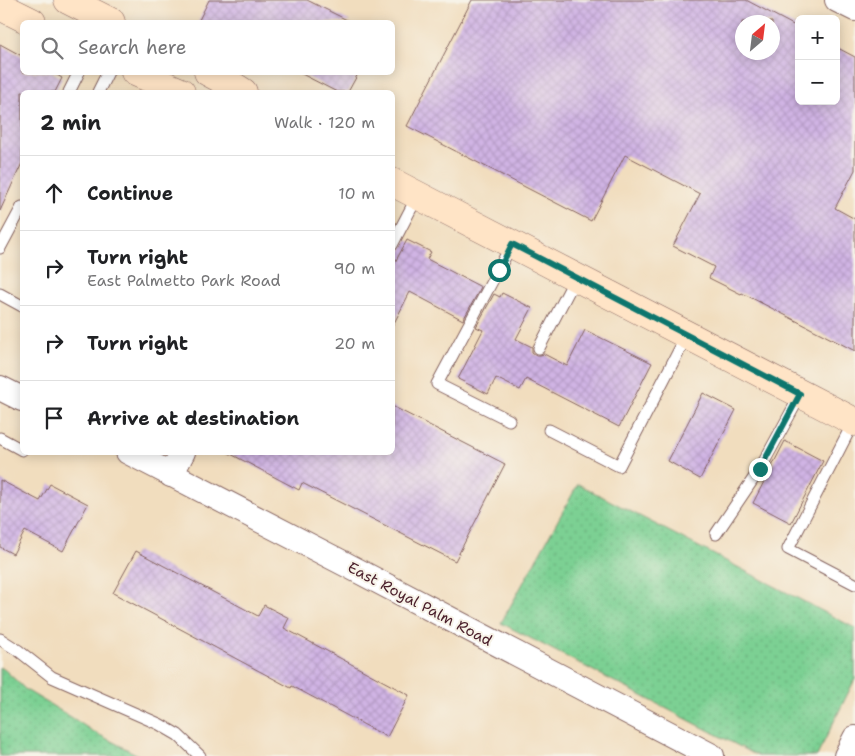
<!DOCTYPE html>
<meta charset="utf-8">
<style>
body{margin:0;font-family:"Shantell Sans",sans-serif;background:#f6f6f6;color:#202124}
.controls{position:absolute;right:15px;top:15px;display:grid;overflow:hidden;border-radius:8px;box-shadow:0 2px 12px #0003}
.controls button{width:45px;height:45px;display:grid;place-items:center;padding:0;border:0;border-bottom:1px solid #e0e0e0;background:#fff;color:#202124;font:25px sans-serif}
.compass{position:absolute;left:735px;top:15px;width:45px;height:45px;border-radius:50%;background:#fff;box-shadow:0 2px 12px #0003;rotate:28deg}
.stop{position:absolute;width:15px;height:15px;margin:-11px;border:4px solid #0f766e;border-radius:50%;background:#fff}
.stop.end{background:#0f766e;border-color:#fff;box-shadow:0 1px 5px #0008}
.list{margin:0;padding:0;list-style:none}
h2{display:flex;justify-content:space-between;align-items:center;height:65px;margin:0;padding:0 20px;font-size:21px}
h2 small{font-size:16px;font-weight:400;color:#757577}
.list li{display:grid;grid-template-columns:32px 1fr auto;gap:15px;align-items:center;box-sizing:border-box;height:75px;padding:0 20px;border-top:1px solid #e0e0e0}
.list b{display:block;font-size:19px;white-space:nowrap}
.list p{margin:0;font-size:16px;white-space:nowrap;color:#757577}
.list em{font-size:16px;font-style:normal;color:#757577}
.icon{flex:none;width:28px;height:28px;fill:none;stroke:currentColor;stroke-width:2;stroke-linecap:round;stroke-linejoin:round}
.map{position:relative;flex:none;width:855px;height:756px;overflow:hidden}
.search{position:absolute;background:#fff;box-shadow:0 2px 12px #0003;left:20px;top:20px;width:375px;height:55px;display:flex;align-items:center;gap:12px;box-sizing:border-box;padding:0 18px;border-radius:8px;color:#757577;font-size:19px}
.panel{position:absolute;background:#fff;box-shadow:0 2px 12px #0003;left:20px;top:90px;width:375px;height:365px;border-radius:8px}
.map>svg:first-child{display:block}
.grass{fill:url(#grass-dots);stroke:#63785f}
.building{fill:url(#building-cross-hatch);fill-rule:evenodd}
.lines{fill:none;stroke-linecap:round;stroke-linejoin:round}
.service-casing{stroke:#84625e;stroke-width:13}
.minor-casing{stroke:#84625e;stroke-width:26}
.secondary-casing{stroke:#84625e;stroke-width:29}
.service{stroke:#fff;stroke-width:11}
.minor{stroke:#fff;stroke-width:24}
.secondary{stroke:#ffe4c6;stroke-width:28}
.route{stroke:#0f766e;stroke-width:6}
.labels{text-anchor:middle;stroke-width:4;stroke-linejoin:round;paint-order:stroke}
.street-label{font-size:15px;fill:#4a1f2b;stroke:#f7f3e8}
</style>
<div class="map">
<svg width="855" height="756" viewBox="0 0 855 756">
<defs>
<pattern id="grass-dots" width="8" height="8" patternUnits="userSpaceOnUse" patternTransform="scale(1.25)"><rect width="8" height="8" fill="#7cd093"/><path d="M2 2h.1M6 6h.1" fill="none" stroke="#6db27f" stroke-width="1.8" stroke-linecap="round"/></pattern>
<pattern id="building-cross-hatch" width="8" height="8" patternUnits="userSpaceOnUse" patternTransform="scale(1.25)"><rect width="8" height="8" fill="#d0b4e4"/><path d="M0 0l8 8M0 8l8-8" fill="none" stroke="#b49ac4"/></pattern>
</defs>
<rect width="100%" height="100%" fill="#f7f3e8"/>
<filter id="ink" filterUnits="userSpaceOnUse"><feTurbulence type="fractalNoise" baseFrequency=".02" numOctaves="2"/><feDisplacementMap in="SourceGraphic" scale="10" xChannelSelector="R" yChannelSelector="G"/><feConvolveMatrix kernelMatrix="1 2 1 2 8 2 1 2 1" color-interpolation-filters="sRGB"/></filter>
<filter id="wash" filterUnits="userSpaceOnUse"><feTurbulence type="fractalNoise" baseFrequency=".0096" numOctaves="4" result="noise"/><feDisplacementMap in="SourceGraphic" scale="20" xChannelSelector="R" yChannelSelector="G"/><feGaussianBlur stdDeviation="1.12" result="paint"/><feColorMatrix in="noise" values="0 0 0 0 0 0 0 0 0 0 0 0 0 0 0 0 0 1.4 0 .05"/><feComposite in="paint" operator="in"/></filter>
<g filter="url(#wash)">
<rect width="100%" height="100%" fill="#f1ddbe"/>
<g class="grass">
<path d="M578,484L855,628V679L817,756H758L501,623Z"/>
<path d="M0,667L5,670L26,690L71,717L94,732L140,756H0Z"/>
</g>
<g id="blocks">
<g class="building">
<path d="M209,0H307L351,22H198Z"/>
<path d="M472,0H746L799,28V101H836V47L855,57V170L835,208L855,219V351L742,293L741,294L709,278L714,267L673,246L700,194L625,155L591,221L407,126ZM742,22H772V52H742Z"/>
<path d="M0,44L22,56V72H52L62,78L55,92H22V163L0,211Z"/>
<path d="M298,72H359L348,92H337Z"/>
<path d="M407,240L431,252L427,259L481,287L463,320L410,292L392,327V268Z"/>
<path d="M502,293L532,308L516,339L532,347V352L536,355H540L544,354L567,366L585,330L652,363L619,427L526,379L520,390L496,378L488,394L458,379L483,330L476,327L494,294L500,297Z"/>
<path d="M703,393L736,410L700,479L668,461Z"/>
<path d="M392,406L505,464L455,561L302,483L299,490L227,452H392Z"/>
<path d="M785,441L823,461L791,523L753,503Z"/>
<path d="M0,480L40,501L50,484L88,504L63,551L25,531L13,554L0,547Z"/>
<path d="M136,551L258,616L264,605L289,618L284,628L409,695L387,737L292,686L291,688L113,593Z"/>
</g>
</g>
</g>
<g filter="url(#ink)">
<use href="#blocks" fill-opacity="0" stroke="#84625e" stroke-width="1"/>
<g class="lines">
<g class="service-casing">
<g id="service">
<path d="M69,92L79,72"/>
<path d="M98,92L108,72"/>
<path d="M392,245L418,195"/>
<path d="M0,248L22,207"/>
<path d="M0,294L22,306"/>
<path d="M539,348L576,277"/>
<path d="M509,420L437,384L512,244"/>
<path d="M854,421L788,549L855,584"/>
<path d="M549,430L619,466L687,335"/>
<path d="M0,438L22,450"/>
<path d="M716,534L760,469L801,394"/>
<path d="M0,639L19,651L52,677L159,724L178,735L200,756"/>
</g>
</g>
<g class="minor-casing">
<g id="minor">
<path d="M837,0L855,9"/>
<path d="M0,388L22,399"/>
<path d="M128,452L345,564L712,756"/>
<path d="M171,475L183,452"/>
<path d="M846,756L855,738"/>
</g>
</g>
<g class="secondary-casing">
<g id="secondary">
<path d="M68,0L111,22"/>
<path d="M0,6L32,22"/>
<path d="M135,72L181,92"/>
<path d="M208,72L232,85L243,92"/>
<path d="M392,182L855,422"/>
</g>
</g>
<use href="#service" class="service"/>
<use href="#minor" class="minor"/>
<use href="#secondary" class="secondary"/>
</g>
</g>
<g class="lines" filter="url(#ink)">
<path class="route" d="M499,270L512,244L800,394L760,469"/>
</g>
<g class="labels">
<g class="street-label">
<text transform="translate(420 604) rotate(28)" y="5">East Royal Palm Road</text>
</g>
</g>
</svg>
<div class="controls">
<button>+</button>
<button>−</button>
</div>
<svg class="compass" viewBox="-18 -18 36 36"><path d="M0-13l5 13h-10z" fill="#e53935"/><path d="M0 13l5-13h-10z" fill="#757577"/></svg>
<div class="stop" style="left:499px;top:270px"></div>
<div class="stop end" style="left:760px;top:469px"></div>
<div class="search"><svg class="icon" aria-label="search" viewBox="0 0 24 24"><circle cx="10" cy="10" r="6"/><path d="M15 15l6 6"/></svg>Search here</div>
<section class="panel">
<h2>2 min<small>Walk · 120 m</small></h2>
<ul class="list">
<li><svg class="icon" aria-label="ahead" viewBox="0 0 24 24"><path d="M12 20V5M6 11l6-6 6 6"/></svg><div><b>Continue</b></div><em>10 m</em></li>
<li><svg class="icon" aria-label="right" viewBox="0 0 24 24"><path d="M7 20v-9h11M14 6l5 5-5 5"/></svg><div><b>Turn right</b><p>East Palmetto Park Road</p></div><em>90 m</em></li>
<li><svg class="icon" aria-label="right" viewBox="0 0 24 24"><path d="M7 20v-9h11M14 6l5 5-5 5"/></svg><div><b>Turn right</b></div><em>20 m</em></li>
<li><svg class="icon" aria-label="arrive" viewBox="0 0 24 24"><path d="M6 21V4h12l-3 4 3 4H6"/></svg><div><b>Arrive at destination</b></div></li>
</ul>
</section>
</div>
